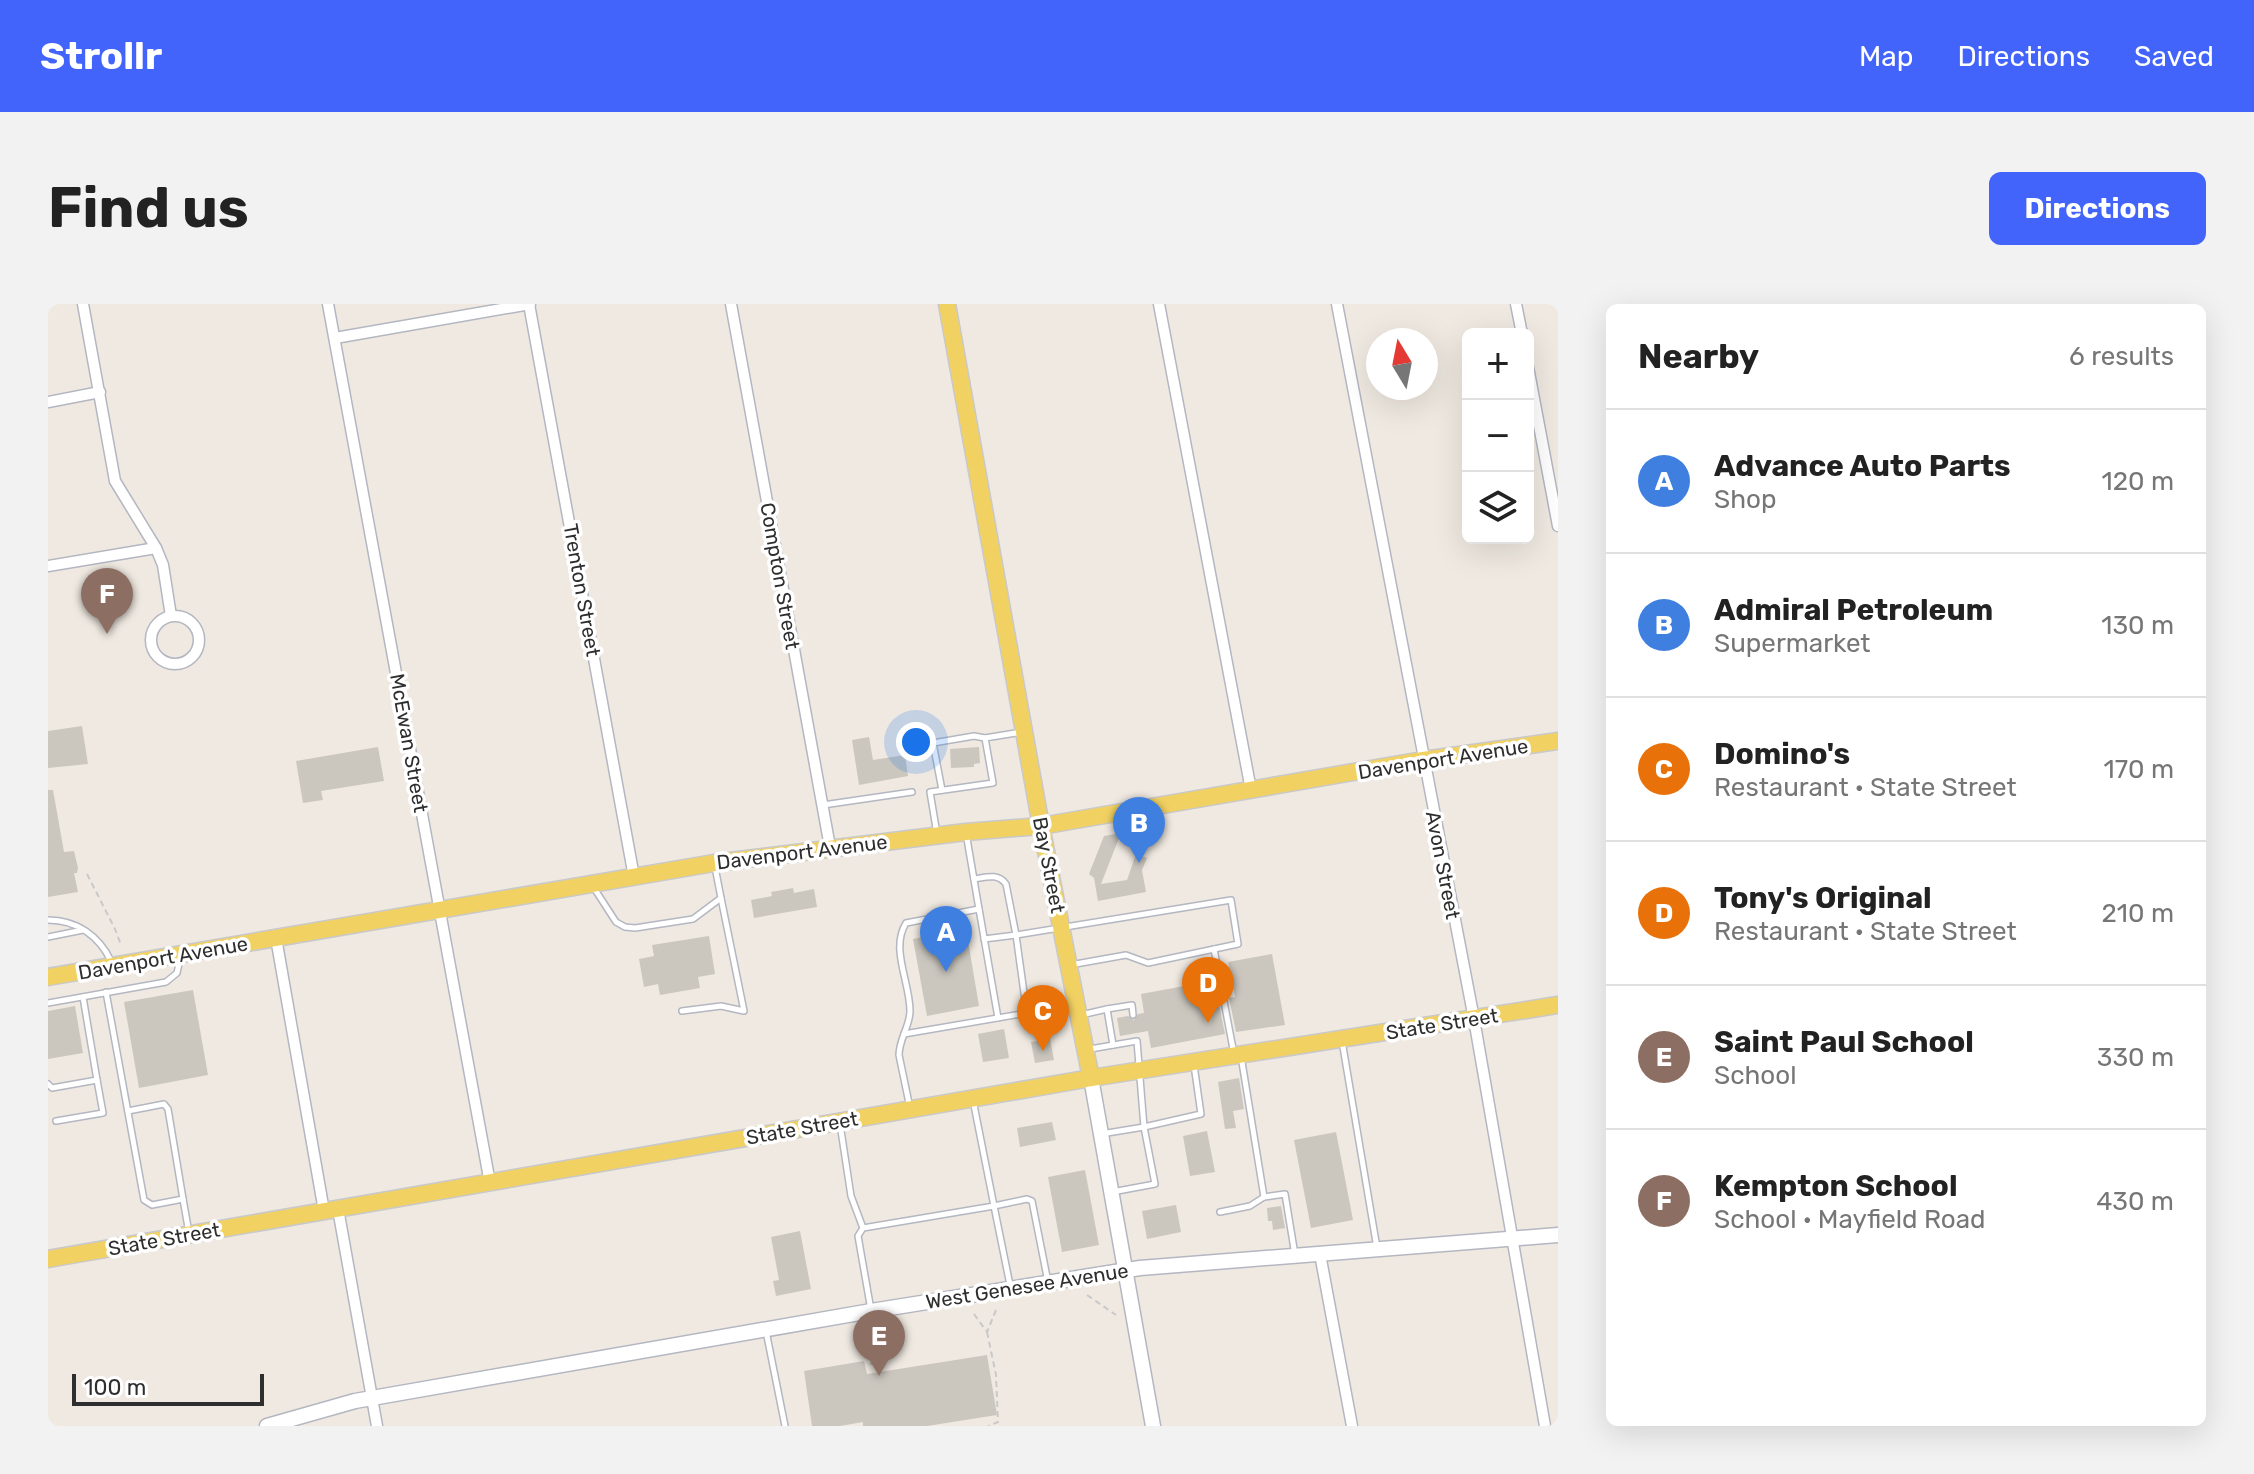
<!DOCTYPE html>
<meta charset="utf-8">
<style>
body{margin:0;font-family:Rubik,sans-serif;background:#f2f2f2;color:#222}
.controls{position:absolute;right:24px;top:24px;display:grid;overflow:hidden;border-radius:12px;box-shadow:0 8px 32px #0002}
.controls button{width:72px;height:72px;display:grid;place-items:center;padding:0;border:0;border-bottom:2px solid #e0e0e0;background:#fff;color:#222;font:40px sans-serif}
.compass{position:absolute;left:1318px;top:24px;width:72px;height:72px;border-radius:50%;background:#fff;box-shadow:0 8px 32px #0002;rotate:350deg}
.scale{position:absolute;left:24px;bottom:20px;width:192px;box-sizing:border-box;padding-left:8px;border:4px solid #2e2e2e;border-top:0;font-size:22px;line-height:28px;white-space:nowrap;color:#2e2e2e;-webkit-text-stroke:6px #fff;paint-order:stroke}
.you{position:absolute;left:868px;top:438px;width:28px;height:28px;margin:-20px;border:6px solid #fff;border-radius:50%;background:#1a73e8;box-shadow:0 0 0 12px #1a73e833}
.badge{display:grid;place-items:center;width:52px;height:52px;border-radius:50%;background:#4264fb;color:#fff;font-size:26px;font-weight:700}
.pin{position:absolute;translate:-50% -66px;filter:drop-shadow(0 2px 4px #0008)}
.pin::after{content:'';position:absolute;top:42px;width:28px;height:24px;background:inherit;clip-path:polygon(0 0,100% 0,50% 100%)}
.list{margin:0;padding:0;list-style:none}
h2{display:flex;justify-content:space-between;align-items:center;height:104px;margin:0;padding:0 32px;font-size:34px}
h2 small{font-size:26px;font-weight:400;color:#767676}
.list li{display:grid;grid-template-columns:52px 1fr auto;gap:24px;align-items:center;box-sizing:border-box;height:144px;padding:0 32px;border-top:2px solid #e0e0e0}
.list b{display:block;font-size:30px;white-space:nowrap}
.list p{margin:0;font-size:26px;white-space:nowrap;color:#767676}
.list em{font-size:26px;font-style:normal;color:#767676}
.icon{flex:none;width:44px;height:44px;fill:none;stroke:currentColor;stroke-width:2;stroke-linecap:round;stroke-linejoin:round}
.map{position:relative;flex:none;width:1510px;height:1122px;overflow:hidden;border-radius:12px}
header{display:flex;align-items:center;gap:48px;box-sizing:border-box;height:112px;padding:0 40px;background:#4264fb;color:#fff}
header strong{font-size:38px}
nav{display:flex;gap:44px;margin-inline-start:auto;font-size:28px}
.intro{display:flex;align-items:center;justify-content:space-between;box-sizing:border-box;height:192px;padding:0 48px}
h1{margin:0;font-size:56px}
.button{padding:20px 36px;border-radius:12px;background:#4264fb;color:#fff;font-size:28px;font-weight:700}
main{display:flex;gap:48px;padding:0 48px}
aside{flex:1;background:#fff;border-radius:12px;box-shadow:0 8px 32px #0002}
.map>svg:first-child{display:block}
.building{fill:#cbc7bf}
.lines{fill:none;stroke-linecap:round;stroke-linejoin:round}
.lane-casing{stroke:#b4b7c1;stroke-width:8}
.street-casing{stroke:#b4b7c1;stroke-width:13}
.secondary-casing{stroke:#b4b7c1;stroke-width:17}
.primary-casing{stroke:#c9c9c9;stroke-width:19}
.path{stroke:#c9c9c9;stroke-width:2;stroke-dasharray:6 4;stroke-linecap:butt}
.lane{stroke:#fff;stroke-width:5}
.street{stroke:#fff;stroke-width:10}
.secondary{stroke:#fff;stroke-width:14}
.primary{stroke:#f2d163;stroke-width:16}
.labels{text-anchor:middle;stroke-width:7;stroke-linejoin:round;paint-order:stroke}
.street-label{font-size:20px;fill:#2e2e2e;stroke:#fff}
</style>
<header>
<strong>Strollr</strong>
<nav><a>Map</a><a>Directions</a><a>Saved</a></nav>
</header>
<div class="intro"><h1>Find us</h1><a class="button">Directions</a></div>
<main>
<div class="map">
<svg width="1510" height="1122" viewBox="0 0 1510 1122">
<rect width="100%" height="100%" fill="#efe9e1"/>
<g class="building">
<path d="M34,422L40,460L0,464V427Z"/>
<path d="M821,433L825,456L857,451L860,472L811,481L804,436Z"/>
<path d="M330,443L336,477L273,487L275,496L255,499L248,457Z"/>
<path d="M931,443L932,459L926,460V463L903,464L902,445Z"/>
<path d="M0,486H5L16,548L26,547L30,564L29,569H26L30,588L0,593Z"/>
<path d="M1073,529L1053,580L1079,576L1088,550L1099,554L1094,566L1098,588L1050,597L1046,574L1041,570L1056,532Z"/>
<path d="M745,584L746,589L766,585L769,603L706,614L703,596L724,592L723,588Z"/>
<path d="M918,625L931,702L879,712L865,635Z"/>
<path d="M661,632L667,670L650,673L652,684L612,691L610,680L596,683L591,655L606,652L604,641Z"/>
<path d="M1224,650L1237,721L1188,728L1181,694L1187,693L1180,658Z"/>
<path d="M1158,678L1162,698L1170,696L1177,730L1103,744L1100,727L1072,732L1069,714L1080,712L1086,716L1090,710L1096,709L1093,690Z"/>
<path d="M145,686L160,771L91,784L76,698Z"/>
<path d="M27,702L35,749L0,755V707Z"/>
<path d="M956,725L961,754L935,758L930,730Z"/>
<path d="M1002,735L1006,756L987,759L983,738Z"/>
<path d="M1191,774L1196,805L1185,807L1188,824L1177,825L1170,778Z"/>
<path d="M1004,818L1008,836L972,843L969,824Z"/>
<path d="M1159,827L1167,868L1142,872L1135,832Z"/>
<path d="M1288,828L1305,916L1263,924L1246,836Z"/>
<path d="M1037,866L1051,941L1014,948L1000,873Z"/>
<path d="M1128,901L1133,928L1099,935L1094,907Z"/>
<path d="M1233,902L1237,924L1225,926L1224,917H1220L1219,904Z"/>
<path d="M752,927L763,985L728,992L725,977L731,976L723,933Z"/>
<path d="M939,1051L949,1111L879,1122H815V1118L792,1122H764L756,1067L816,1057L819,1070Z"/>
</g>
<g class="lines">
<g class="lane-casing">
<g id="lane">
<path d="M894,486L885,439L926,432L937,434"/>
<path d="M775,501L864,488"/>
<path d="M889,530L882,488L945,479L937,434L974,428"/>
<path d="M926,575C939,573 950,569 958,580L968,631L936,635"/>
<path d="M546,584L568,618L577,623L587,624L645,615L673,594L667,563"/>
<path d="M931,605L950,714"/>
<path d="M0,616C29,616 51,632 63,657"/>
<path d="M0,633L35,626"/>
<path d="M1166,645L1186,750"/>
<path d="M58,688L96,896L104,901L135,895L141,929"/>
<path d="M0,699L118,678L129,669L132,655"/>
<path d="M1059,705L1084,701L1085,711"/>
<path d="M634,707L673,702L696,707L673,594"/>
<path d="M1033,711L1059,705L1065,741"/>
<path d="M856,730L973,710L977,705V696L968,631L1183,596L1190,640L1100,659L1078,651L1022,661"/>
<path d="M1294,737L1329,944"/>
<path d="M1042,745L1089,737L1096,823L1053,830"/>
<path d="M1193,752L1216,893"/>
<path d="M0,780L4,784L49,776L35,693"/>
<path d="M925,796L946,902L979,895L984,897L1000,978"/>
<path d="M862,804L851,751C851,735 862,722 862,707C862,678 842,645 858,619L931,605L918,529"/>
<path d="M80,807L116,800L120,805L135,895"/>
<path d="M8,817L55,809L49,776"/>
<path d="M792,820L803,892L815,924"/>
<path d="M1064,888L1107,880L1096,823L1153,810L1146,761"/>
<path d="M1172,908L1202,902L1216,893L1237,890L1247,951"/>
<path d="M823,1006L810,932L815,924L946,902L962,981"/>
<path d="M718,1027L737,1122"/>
</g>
</g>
<g class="street-casing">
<g id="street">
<path d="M35,0L67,177L108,244L115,261L123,312"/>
<path d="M280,0L442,879"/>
<path d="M481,0L586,573"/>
<path d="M683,0L782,543"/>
<path d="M1111,0L1203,486"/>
<path d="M1289,0L1426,715L1497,1122"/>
<path d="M1468,0L1474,30"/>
<path d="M287,34L482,0"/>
<path d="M1480,63L1510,222"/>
<path d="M0,98L52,88"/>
<path d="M0,262L108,244"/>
<circle cx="127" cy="336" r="24"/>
<path d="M228,634L276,907"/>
<path d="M290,905L329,1122"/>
<path d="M1272,950L1304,1122"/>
</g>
</g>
<g class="secondary-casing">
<g id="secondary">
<path d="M1043,774L1105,1122"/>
<path d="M219,1122L307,1097L823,1007L1092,964L1510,931"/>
</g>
</g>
<g class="primary-casing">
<g id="primary">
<path d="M899,0L993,522L1043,774"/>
<path d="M0,673L666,559L918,528L993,522L1375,456L1510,437"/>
<path d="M0,955L1043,774L1510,701"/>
</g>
</g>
<g class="path">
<path d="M39,570L67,625L73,641"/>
<path d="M1039,991L1068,1011"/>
<path d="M926,1010L939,1028L948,1006"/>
<path d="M939,1028L948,1071L950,1118L940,1122"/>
<path d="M817,1029L823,1060L831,1059L832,1026"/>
</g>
<use href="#lane" class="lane"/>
<use href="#street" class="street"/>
<use href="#secondary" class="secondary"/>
<use href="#primary" class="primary"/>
</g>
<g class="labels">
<g class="street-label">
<text transform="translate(732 272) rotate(80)" y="7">Compton Street</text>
<text transform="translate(534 286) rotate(80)" y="7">Trenton Street</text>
<text transform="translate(361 439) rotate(80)" y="7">McEwan Street</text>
<text transform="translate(1395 455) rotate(-9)" y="7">Davenport Avenue</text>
<text transform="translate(754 548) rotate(-7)" y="7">Davenport Avenue</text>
<text transform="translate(1001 561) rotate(79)" y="7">Bay Street</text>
<text transform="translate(1395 561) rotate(79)" y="7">Avon Street</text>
<text transform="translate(115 654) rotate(-10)" y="7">Davenport Avenue</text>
<text transform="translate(1394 720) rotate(-9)" y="7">State Street</text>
<text transform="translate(754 824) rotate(-10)" y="7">State Street</text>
<text transform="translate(116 935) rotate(-10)" y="7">State Street</text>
<text transform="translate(979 982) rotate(-9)" y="7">West Genesee Avenue</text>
</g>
</g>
</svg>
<div class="controls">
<button>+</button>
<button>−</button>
<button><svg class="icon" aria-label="layers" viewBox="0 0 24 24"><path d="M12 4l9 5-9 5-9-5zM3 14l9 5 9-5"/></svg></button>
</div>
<svg class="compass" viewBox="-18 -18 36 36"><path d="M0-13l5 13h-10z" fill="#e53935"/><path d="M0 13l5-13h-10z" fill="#767676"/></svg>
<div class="scale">100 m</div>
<div class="you"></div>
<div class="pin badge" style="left:898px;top:668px;background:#3f7fe0">A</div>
<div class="pin badge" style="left:1091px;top:559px;background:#3f7fe0">B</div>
<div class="pin badge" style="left:995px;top:747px;background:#e8710a">C</div>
<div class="pin badge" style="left:1160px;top:719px;background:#e8710a">D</div>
<div class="pin badge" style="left:831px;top:1072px;background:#8d6e63">E</div>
<div class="pin badge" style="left:59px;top:330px;background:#8d6e63">F</div>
</div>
<aside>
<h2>Nearby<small>6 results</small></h2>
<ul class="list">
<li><span class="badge" style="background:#3f7fe0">A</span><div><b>Advance Auto Parts</b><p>Shop</p></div><em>120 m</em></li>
<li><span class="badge" style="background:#3f7fe0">B</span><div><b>Admiral Petroleum</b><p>Supermarket</p></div><em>130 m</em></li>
<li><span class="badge" style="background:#e8710a">C</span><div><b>Domino's</b><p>Restaurant · State Street</p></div><em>170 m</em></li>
<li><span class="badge" style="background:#e8710a">D</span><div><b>Tony's Original</b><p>Restaurant · State Street</p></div><em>210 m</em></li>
<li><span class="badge" style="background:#8d6e63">E</span><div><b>Saint Paul School</b><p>School</p></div><em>330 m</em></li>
<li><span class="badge" style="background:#8d6e63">F</span><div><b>Kempton School</b><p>School · Mayfield Road</p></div><em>430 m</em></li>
</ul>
</aside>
</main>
